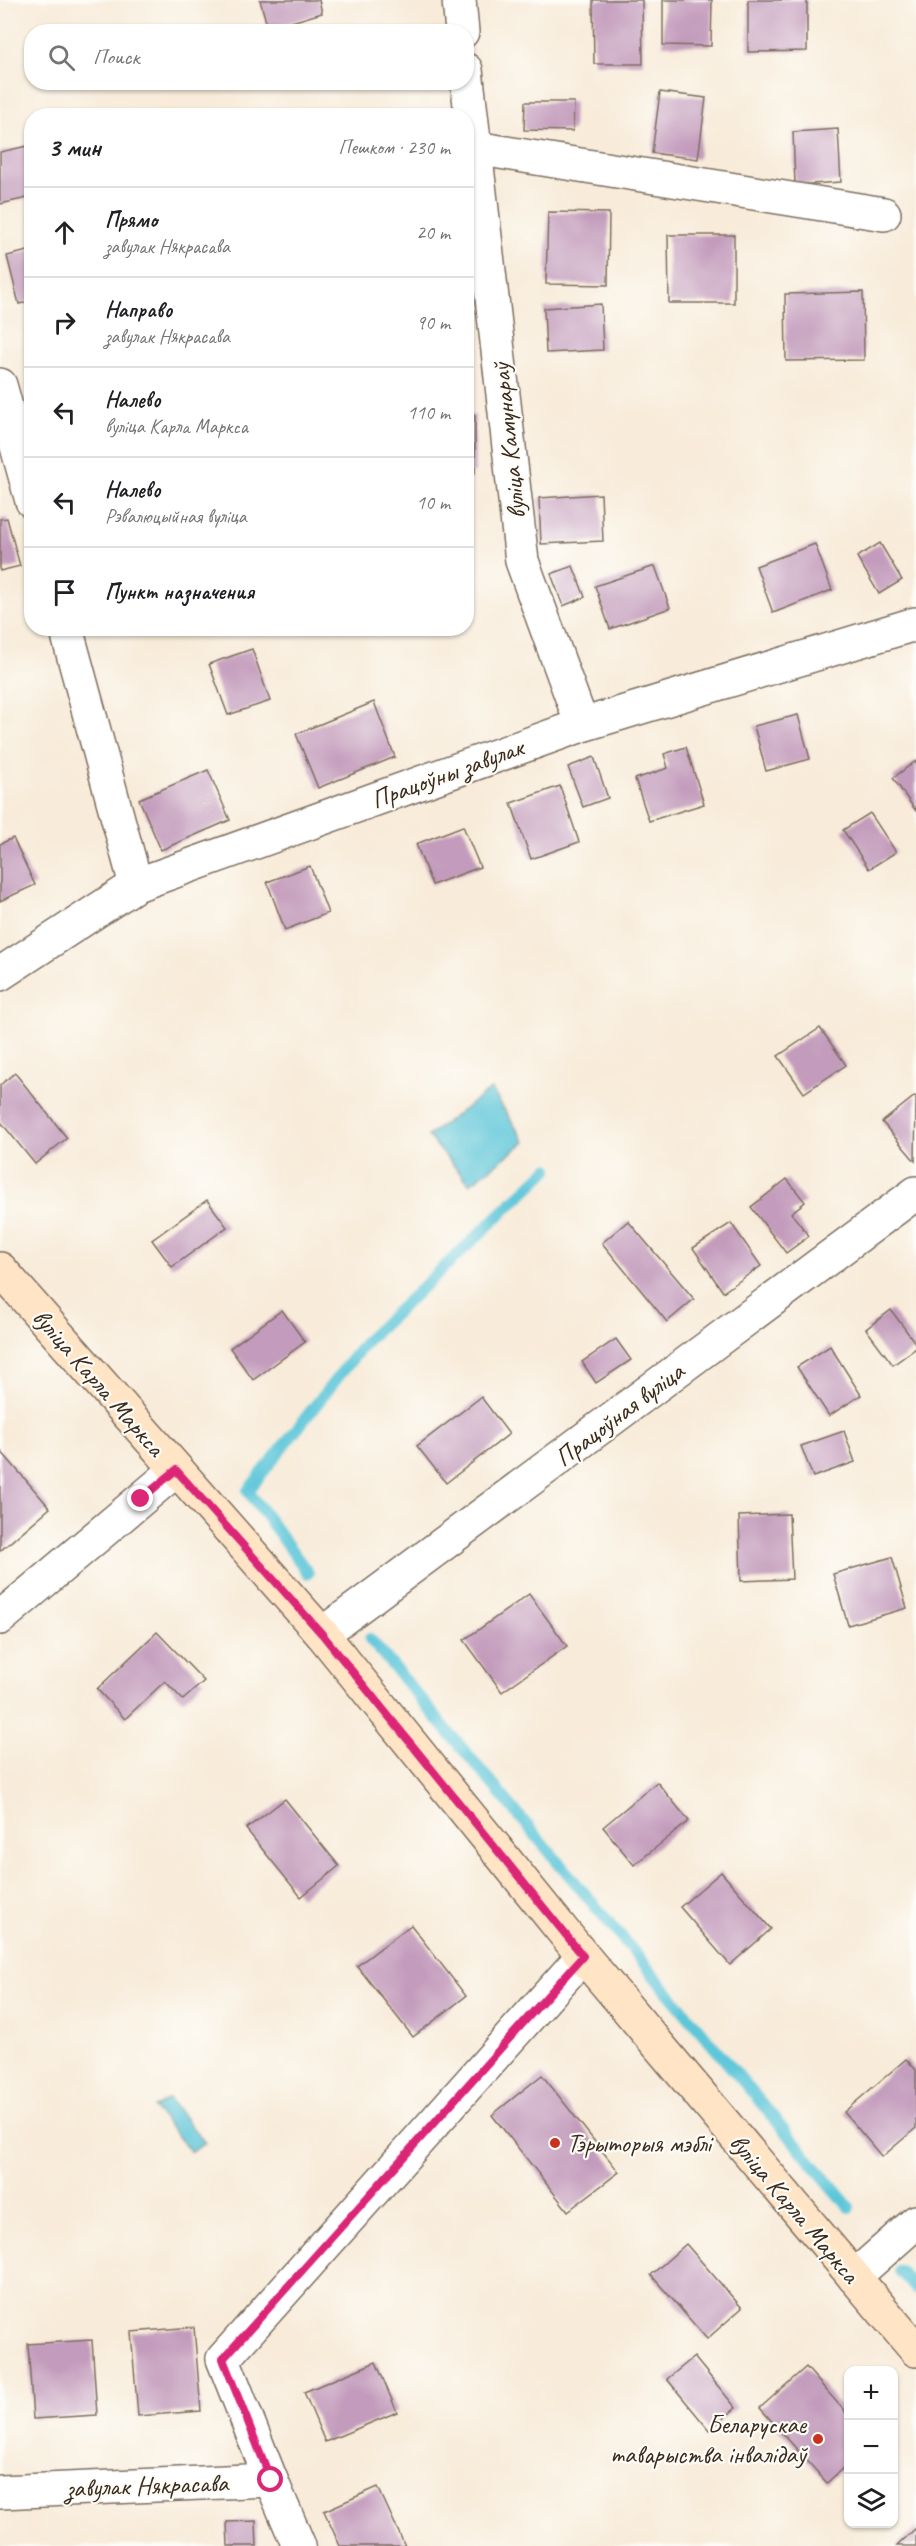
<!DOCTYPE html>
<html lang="ru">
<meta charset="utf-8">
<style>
body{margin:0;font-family:Caveat,sans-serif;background:#f2f2f2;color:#202124}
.controls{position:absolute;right:18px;bottom:18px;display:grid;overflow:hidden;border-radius:12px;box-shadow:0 2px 4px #0004}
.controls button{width:54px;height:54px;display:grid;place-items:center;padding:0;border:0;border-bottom:2px solid #e0e0e0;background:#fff;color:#202124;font:30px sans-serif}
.stop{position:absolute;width:18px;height:18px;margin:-14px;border:4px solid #db2777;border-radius:50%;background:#fff}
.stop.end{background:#db2777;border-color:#fff;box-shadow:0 2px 6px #0008}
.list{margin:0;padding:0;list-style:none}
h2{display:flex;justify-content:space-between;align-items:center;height:78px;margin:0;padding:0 24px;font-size:26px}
h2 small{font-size:20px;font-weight:400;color:#757577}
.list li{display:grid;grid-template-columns:39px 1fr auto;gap:18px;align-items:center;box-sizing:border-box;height:90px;padding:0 24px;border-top:2px solid #e0e0e0}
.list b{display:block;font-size:22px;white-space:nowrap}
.list p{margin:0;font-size:20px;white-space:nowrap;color:#757577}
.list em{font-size:20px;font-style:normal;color:#757577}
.icon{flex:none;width:33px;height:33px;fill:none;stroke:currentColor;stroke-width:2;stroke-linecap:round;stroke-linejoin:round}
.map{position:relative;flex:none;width:916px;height:2546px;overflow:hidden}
.search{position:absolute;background:#fff;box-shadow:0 2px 4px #0004;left:24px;top:24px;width:450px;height:66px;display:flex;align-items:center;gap:15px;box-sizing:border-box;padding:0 21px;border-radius:24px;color:#757577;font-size:22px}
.panel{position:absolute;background:#fff;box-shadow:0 2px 4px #0004;left:24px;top:108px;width:450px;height:528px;border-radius:24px}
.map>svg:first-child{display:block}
.water{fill:#5dc6d9;stroke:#4c787c;stroke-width:1.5}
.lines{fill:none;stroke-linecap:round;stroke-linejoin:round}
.stream{stroke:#5dc6d9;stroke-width:12}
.building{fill:#c39bbc}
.street-casing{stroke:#7d6e5f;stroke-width:36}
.secondary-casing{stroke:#7d6e5f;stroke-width:36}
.street{stroke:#fff;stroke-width:33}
.secondary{stroke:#ffe4c6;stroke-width:33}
.route{stroke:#db2777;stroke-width:8}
.poi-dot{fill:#c8321e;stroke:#fdfcf7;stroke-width:2}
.labels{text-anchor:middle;stroke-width:4.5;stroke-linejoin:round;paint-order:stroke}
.street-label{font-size:26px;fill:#3b2a1e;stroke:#fdfcf7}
.poi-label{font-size:26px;fill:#3b2a1e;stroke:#fdfcf7;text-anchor:start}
</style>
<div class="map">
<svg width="916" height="2546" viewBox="0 0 916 2546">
<rect width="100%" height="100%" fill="#fdfcf7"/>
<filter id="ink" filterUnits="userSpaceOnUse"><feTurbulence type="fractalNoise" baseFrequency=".0167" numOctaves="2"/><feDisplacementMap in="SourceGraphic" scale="12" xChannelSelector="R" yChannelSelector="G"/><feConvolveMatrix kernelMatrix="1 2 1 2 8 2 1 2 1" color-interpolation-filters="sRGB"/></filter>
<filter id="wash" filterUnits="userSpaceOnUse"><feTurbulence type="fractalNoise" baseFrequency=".008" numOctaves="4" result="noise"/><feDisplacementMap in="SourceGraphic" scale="24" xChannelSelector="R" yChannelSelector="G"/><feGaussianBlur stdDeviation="1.35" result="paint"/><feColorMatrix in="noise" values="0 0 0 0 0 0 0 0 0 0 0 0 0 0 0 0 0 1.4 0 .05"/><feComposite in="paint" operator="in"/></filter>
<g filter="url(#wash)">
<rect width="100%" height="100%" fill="#f8ebd9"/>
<g class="water">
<path d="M491,1089L525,1142L470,1184L428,1136Z"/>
<path d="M169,2099L205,2143L191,2152L154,2108Z"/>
</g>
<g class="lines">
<g class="stream">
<path d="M308,1573L248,1491L367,1340L548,1169"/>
<path d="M370,1639L849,2207"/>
<path d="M900,2271L916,2289"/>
</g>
</g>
<g id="blocks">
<g class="building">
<path d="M260,0H319L322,13L268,29Z"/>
<path d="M593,0H642L643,64H594Z"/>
<path d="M663,0H712L711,46L663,45Z"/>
<path d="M748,0H807V51L748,52Z"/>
<path d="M660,92L706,98L698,159L652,153Z"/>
<path d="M525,102H574L573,131L524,130Z"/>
<path d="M441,111L442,116H421V114Z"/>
<path d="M838,129L841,182L795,185L793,132Z"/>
<path d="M32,145V197L0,204V152Z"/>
<path d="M548,212L609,213L608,285L546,284Z"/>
<path d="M668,235H734V303H669Z"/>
<path d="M32,250V301L19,304L7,256Z"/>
<path d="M863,292L864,360L786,361L785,294Z"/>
<path d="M601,304L603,350L546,353L544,308Z"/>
<rect x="466" y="415" width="9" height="58"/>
<path d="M601,494L603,541L541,544L539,498Z"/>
<path d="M7,518L20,566L0,571V519Z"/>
<path d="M880,543L902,580L879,594L857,557Z"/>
<path d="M815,544L832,590L773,613L756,566Z"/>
<path d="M573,566L585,597L563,606L551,574Z"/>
<path d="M655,566L670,608L610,629L595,586Z"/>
<path d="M252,649L270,701L228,715L209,664Z"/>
<path d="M374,702L395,757L318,788L296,734Z"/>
<path d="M798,715L810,759L766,771L754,726Z"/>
<path d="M686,747L704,804L649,821L635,779L668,768L664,754Z"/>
<path d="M594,757L608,798L583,807L568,767Z"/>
<path d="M916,761V811L893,778Z"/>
<path d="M208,770L230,820L161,850L139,799Z"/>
<path d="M560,786L579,842L531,859L511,803Z"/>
<path d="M870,813L896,852L869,869L843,830Z"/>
<path d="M463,826L480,867L432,885L416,844Z"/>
<path d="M13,838L35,885L0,901V844Z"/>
<path d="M310,866L328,913L285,930L267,882Z"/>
<path d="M820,1028L846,1065L804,1093L778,1056Z"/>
<path d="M15,1073L67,1138L35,1164L0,1121V1085Z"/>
<path d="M915,1096L916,1098L915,1161L882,1122Z"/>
<path d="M787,1179L805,1202L791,1213L809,1236L786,1253L751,1207Z"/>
<path d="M207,1200L227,1227L172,1267L152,1240Z"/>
<path d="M628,1221L694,1299L667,1322L602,1243Z"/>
<path d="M731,1223L761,1266L723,1292L693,1248Z"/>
<path d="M282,1310L305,1342L253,1380L230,1348Z"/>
<path d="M891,1310L916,1344V1348L893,1365L866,1329Z"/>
<path d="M616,1339L631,1360L596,1383L582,1362Z"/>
<path d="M830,1346L861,1395L829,1416L797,1367Z"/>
<path d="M481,1397L509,1434L446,1483L417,1446Z"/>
<path d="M844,1431L855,1462L813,1477L801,1446Z"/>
<path d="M0,1450L50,1508L0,1551Z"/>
<path d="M789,1514L792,1579L741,1581L739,1516Z"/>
<path d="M892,1557L907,1608L848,1625L833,1574Z"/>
<path d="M529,1594L567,1646L502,1692L464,1640Z"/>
<path d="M157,1632L204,1681L183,1700L165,1681L125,1719L97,1689Z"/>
<path d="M657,1782L689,1821L634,1865L603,1827Z"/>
<path d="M285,1799L339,1866L301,1897L246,1829Z"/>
<path d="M721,1872L771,1929L730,1965L680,1907Z"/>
<path d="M411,1925L466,1996L413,2037L357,1966Z"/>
<path d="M906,2059L916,2070V2128L882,2157L844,2112Z"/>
<path d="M542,2075L619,2172L568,2211L492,2115Z"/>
<path d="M686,2244L742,2308L707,2339L651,2275Z"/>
<path d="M194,2327L201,2411L138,2416L131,2332Z"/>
<path d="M92,2340L97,2415L33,2419L28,2344Z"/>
<path d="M694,2357L736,2408L709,2430L667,2379Z"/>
<path d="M376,2362L397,2412L325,2442L304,2392Z"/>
<path d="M806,2367L848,2415V2463L827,2483L760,2408Z"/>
<path d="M378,2487L405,2546H340L324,2511Z"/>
<path d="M256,2521L257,2546H228L227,2522Z"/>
<path d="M916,2528V2546H897Z"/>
</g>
</g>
</g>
<g filter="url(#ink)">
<use href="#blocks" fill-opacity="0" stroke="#7d6e5f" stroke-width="1.5"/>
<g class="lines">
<g class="street-casing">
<g id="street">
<path d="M459,0L462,32"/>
<path d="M466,70L522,561L582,725"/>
<path d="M475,148L884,214"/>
<path d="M0,385L32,501"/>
<path d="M66,628L136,885"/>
<path d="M0,974L136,885L582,725L915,624L916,626"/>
<path d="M0,1618L176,1470"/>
<path d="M322,1634L916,1193"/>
<path d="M854,2277L916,2222"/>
<path d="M271,2480L299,2546"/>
<path d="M0,2492L271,2480L223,2359L583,1956"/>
</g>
</g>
<g class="secondary-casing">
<path id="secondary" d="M0,1269L322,1634L583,1956L916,2350"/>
</g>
<use href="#street" class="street"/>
<use href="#secondary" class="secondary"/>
</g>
</g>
<g class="lines" filter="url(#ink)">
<path class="route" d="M141,1499L176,1470L322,1634L583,1956L223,2359L271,2480"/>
</g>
<g class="poi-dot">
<circle cx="555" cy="2143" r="6"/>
<circle cx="818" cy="2439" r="6"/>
</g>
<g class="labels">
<g class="street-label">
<text transform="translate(508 441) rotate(-96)" y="9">вуліца Камунараў</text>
<text transform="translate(447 773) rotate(-20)" y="9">Працоўны завулак</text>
<text transform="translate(99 1382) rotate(49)" y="9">вуліца Карла Маркса</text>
<text transform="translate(619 1414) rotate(-37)" y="9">Працоўная вуліца</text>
<text transform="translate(795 2208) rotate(50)" y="9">вуліца Карла Маркса</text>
<text transform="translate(147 2485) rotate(-2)" y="9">завулак Някрасава</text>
</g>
<g class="poi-label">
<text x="567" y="2152">Тэрыторыя мэблі</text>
<text x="806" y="2433" text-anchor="end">Беларускае<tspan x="806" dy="30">таварыства інвалідаў</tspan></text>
</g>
</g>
</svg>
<div class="controls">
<button>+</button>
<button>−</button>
<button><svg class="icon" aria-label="layers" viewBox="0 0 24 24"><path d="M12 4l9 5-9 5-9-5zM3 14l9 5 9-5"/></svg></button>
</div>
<div class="stop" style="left:271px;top:2480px"></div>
<div class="stop end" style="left:141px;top:1499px"></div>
<div class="search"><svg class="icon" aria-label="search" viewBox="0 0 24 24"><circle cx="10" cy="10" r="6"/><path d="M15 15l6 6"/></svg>Поиск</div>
<section class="panel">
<h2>3 мин<small>Пешком · 230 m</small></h2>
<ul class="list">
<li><svg class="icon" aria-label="ahead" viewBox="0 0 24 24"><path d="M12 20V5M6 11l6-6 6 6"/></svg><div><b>Прямо</b><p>завулак Някрасава</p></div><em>20 m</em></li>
<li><svg class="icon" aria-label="right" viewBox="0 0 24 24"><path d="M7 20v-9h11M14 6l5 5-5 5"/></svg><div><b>Направо</b><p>завулак Някрасава</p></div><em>90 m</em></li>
<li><svg class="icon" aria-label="left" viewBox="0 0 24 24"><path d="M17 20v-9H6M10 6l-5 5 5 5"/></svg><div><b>Налево</b><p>вуліца Карла Маркса</p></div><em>110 m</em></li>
<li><svg class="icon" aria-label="left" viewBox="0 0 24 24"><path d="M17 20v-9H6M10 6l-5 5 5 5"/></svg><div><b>Налево</b><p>Рэвалюцыйная вуліца</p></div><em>10 m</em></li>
<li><svg class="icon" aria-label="arrive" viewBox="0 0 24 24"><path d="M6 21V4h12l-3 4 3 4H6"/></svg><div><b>Пункт назначения</b></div></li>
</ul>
</section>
</div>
